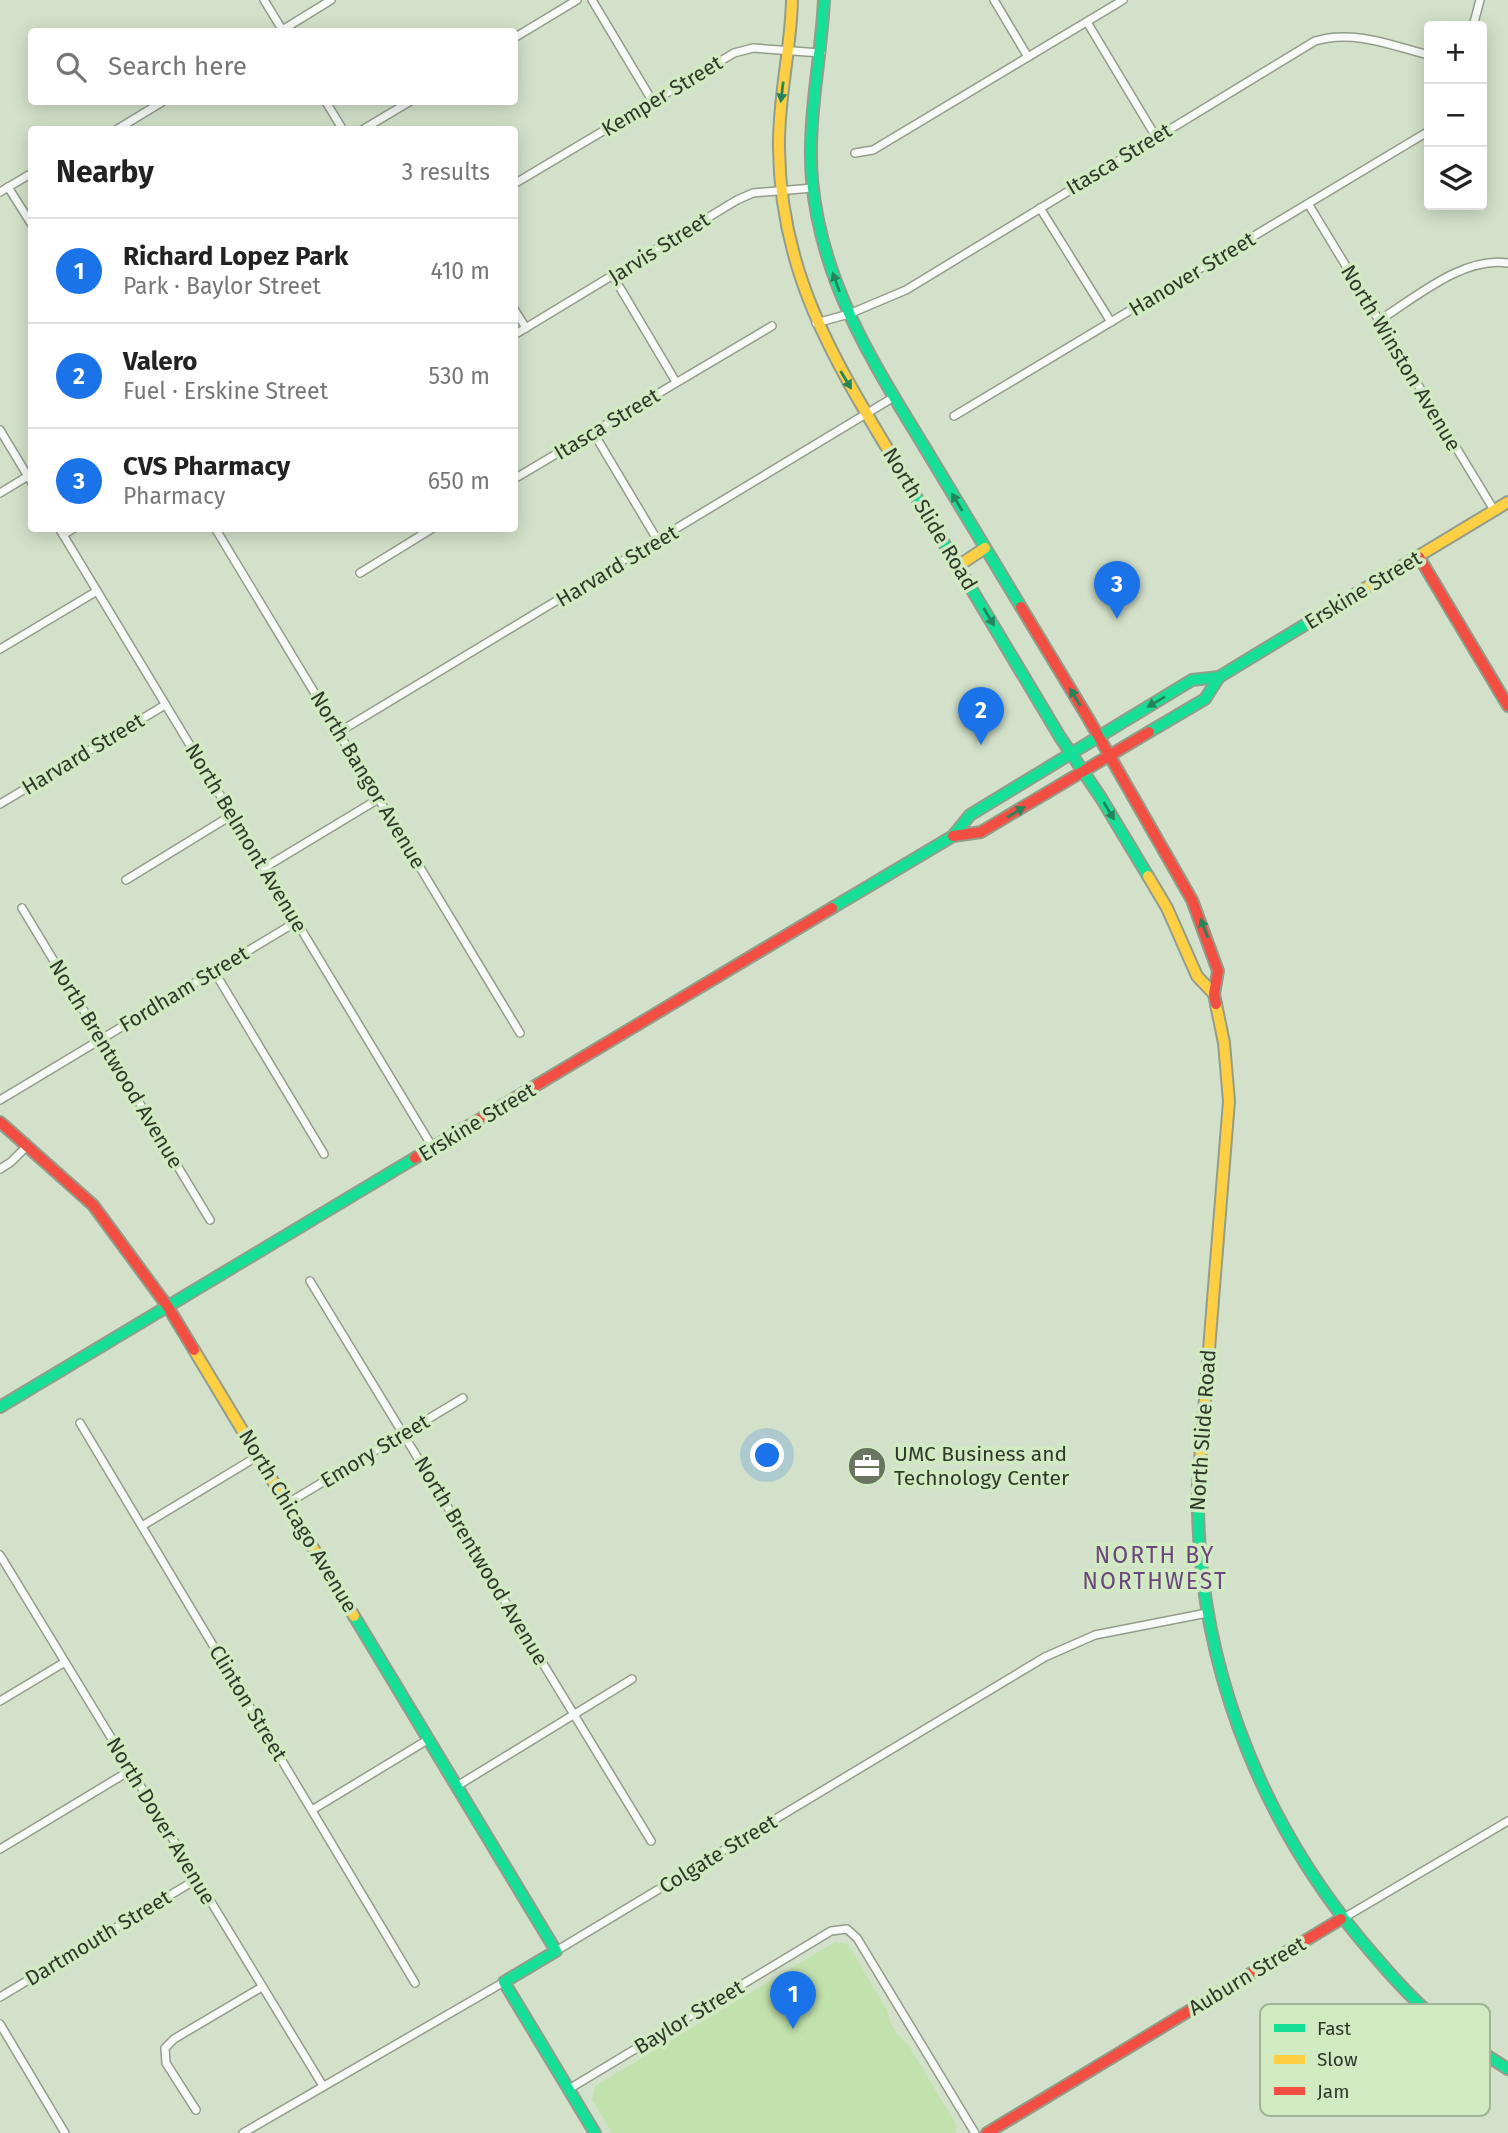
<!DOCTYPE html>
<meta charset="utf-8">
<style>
body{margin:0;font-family:"Fira Sans",sans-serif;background:#f2f2f2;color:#222}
.controls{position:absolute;right:21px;top:21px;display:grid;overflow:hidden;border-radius:7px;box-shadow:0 4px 18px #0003}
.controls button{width:63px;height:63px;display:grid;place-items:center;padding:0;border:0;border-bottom:2px solid #e0e0e0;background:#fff;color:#222;font:35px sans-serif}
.you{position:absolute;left:768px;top:1456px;width:24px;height:24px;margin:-18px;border:5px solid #fff;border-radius:50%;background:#1a73e8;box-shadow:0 0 0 10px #1a73e833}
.badge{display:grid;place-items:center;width:46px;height:46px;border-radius:50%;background:#1a73e8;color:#fff;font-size:23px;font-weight:700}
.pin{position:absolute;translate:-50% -58px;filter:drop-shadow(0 2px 4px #0008)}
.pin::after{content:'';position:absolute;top:37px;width:24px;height:21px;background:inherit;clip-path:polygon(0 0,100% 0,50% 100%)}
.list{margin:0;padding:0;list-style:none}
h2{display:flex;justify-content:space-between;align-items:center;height:91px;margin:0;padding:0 28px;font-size:30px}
h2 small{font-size:23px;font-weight:400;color:#767676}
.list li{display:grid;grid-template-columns:46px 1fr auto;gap:21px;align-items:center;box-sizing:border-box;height:105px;padding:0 28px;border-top:2px solid #e0e0e0}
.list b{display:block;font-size:26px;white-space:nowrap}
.list p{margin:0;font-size:23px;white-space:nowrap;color:#767676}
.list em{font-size:23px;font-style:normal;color:#767676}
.icon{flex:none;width:38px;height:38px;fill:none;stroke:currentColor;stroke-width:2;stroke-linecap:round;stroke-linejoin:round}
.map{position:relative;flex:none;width:1508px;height:2133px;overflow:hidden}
.search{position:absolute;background:#fff;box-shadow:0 4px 18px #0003;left:28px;top:28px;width:490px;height:77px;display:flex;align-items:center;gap:18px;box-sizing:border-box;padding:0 24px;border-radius:7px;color:#767676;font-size:26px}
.panel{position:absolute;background:#fff;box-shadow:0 4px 18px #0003;left:28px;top:126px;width:490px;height:406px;border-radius:7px}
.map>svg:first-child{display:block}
.green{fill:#c2e2ad}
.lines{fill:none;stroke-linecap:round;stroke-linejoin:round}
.street-casing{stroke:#929d8b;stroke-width:10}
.fast-casing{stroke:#929d8b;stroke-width:14}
.slow-casing{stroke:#929d8b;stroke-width:14}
.jam-casing{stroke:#929d8b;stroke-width:14}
.street{stroke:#f8faf7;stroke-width:7}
.fast{stroke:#16e098;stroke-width:10}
.slow{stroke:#ffcf43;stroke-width:10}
.jam{stroke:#f24e42;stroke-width:10}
.oneway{fill:#24845b}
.labels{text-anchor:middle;stroke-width:7;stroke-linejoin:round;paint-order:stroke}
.street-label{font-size:21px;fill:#303929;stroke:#d1eac1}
.poi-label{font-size:21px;fill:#303929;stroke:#d1eac1;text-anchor:start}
.neighbourhood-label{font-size:23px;letter-spacing:2px;fill:#6a457e;stroke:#d1eac1}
.key{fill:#d1eac1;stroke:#a1b593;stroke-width:2}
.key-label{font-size:19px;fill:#303929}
</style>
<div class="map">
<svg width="1508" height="2133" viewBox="0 0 1508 2133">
<rect width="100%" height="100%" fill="#d3e1ca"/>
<path class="green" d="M835,1942L848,1944L887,2010C888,2022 898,2037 908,2044L957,2126L955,2133H612L592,2100L595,2086Z"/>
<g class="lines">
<g class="street-casing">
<g id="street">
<path d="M264,0L283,31"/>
<path d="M592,0L653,102"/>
<path d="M994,0L1028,57"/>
<path d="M1087,22L1156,137"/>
<path d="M1473,26L1480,0"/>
<path d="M279,32L331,0"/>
<path d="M514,38L577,0"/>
<path d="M326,102L343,130"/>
<path d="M116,130L162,102"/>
<path d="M362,130L409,102"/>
<path d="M855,153L873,150L1123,0"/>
<path d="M514,184L734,53L753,48L821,53"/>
<path d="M8,187L32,225"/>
<path d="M0,192L32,173"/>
<path d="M1309,205L1494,510"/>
<path d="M1040,208L1111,322"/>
<path d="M613,276L676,382"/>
<path d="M514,309L526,328"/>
<path d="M1378,321C1415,298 1463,256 1508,263"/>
<path d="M816,323L849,314L906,290L1315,41C1353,29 1393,46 1429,55"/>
<path d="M514,335L737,200L753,193L813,188"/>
<path d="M954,416L1429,131"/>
<path d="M0,430L32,483"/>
<path d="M593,432L658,541"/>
<path d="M514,479L772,326"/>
<path d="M0,493L28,476"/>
<path d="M59,528L433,1148"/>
<path d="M215,528L520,1033"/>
<path d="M63,535L74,528"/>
<path d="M360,573L433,528"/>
<path d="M0,649L97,591"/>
<path d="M339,732L894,397"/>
<path d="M0,804L165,705"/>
<path d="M264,868L380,798"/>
<path d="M126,880L232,815"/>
<path d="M22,908L210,1220"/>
<path d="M214,971L324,1154"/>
<path d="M0,1100L296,922"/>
<path d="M0,1169L11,1162L26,1147"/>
<path d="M310,1281L651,1841"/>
<path d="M80,1423L415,1983"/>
<path d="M288,1503L463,1398"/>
<path d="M142,1526L258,1456"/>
<path d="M0,1555L323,2086"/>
<path d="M0,1701L65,1662"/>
<path d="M457,1786L632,1679"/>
<path d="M312,1810L429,1739"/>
<path d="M0,1849L131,1770"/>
<path d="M1342,1919L1508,1821"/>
<path d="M556,1951L1045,1657L1095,1635L1207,1613"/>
<path d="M0,1997L197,1879"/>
<path d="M0,2024L65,2133"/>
<path d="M569,2089L831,1931L847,1929L857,1938L975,2133"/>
<path d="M196,2110L166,2063L165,2048L174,2039L262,1987"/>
<path d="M243,2133L504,1982"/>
</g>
</g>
<g class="fast-casing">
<g id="fast">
<path d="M824,0C821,61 807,119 812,180C821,280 871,360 922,443C955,498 988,553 1021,607"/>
<path d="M896,463L1060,737L1101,798L1148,876"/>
<path d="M1149,732L1205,699L1219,677"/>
<path d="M832,908L953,836L970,815L1192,680L1219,677L1321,615"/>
<path d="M0,1407L415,1158"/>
<path d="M1198,1486C1195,1653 1255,1812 1361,1940C1383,1966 1405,1992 1430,2014C1454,2035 1481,2052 1508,2069"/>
<path d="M354,1616L556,1951L504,1982L595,2133"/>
</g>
</g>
<g class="slow-casing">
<g id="slow">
<path d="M792,0C791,50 778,98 779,148C780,273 834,360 896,463"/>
<path d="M958,566L985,548"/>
<path d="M1321,615L1508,502"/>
<path d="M1148,876L1167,908L1197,976L1214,994"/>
<path d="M194,1350L354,1616"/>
<path d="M1198,1486L1229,1101L1224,1043L1216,1004"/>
</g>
</g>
<g class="jam-casing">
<g id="jam">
<path d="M1419,557L1508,706"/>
<path d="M1021,607L1088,718L1192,900L1218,971L1214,994L1216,1004"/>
<path d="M953,836L981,832L1149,732"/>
<path d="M0,1122L93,1205L168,1307L194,1350"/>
<path d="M415,1158L832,908"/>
<path d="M987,2133L1341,1919"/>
</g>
</g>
<use href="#street" class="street"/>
<use href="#fast" class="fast"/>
<use href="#slow" class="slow"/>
<use href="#jam" class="jam"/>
</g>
<defs><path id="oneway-solid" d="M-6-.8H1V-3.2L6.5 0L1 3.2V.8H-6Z" transform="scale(1.75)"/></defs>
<g class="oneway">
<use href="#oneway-solid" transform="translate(782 92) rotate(97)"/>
<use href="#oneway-solid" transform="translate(836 282) rotate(-110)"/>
<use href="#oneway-solid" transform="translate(846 380) rotate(59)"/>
<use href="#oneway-solid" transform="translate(957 502) rotate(-121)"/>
<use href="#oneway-solid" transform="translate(989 617) rotate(59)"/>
<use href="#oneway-solid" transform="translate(1075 697) rotate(-121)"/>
<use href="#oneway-solid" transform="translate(1156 702) rotate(149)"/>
<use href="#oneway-solid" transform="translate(1109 811) rotate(59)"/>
<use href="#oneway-solid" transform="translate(1016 812) rotate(-31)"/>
<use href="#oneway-solid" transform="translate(1204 928) rotate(-111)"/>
</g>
<defs>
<g id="office-disc" transform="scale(2.0125)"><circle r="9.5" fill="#697461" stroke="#d1eac1"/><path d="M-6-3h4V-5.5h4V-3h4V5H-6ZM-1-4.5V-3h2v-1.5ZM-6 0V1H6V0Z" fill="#fff"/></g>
</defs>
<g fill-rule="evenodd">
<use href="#office-disc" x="867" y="1466"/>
</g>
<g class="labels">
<g class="street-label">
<text transform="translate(662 96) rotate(-31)" y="7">Kemper Street</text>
<text transform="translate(1119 159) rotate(-31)" y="7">Itasca Street</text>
<text transform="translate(659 248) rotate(-32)" y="7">Jarvis Street</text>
<text transform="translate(1192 274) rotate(-31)" y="7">Hanover Street</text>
<text transform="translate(1401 358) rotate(59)" y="7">North Winston Avenue</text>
<text transform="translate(607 424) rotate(-31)" y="7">Itasca Street</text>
<text transform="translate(930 519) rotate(59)" y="7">North Slide Road</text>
<text transform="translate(617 566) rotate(-31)" y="7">Harvard Street</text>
<text transform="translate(1363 590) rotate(-31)" y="7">Erskine Street</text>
<text transform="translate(83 754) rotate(-31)" y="7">Harvard Street</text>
<text transform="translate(368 780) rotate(59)" y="7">North Bangor Avenue</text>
<text transform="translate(246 838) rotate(59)" y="7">North Belmont Avenue</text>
<text transform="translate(184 989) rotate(-31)" y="7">Fordham Street</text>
<text transform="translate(116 1064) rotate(59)" y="7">North Brentwood Avenue</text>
<text transform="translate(477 1122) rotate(-31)" y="7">Erskine Street</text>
<text transform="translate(1203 1430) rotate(-86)" y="7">North Slide Road</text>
<text transform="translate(375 1451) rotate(-31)" y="7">Emory Street</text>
<text transform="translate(298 1521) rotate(59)" y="7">North Chicago Avenue</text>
<text transform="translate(481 1561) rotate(59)" y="7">North Brentwood Avenue</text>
<text transform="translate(248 1703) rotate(59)" y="7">Clinton Street</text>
<text transform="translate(161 1821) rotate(59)" y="7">North Dover Avenue</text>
<text transform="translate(718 1854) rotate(-31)" y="7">Colgate Street</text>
<text transform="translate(98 1938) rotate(-31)" y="7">Dartmouth Street</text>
<text transform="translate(1247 1976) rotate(-31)" y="7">Auburn Street</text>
<text transform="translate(689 2017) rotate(-31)" y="7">Baylor Street</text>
</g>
<g class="poi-label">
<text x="894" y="1461">UMC Business and<tspan x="894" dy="24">Technology Center</tspan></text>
</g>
<g class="neighbourhood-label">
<text x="1155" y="1563">NORTH BY<tspan x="1155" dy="26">NORTHWEST</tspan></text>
</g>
</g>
<rect x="1260" y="2004" width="230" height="112" rx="10" class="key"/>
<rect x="1274" y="2024" width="31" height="8" fill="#16e098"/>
<rect x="1274" y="2055" width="31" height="9" fill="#ffcf43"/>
<rect x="1274" y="2087" width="31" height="8" fill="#f24e42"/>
<g class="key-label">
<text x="1317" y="2035">Fast</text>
<text x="1317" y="2066">Slow</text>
<text x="1317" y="2098">Jam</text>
</g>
</svg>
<div class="controls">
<button>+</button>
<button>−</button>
<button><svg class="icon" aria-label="layers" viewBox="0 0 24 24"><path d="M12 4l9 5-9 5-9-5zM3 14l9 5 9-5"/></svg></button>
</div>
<div class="you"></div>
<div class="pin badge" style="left:793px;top:2029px">1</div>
<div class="pin badge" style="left:981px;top:745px">2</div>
<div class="pin badge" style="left:1117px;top:619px">3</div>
<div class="search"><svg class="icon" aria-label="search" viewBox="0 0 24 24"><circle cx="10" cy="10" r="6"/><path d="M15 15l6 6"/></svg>Search here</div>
<section class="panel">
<h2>Nearby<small>3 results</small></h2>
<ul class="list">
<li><span class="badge">1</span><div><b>Richard Lopez Park</b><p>Park · Baylor Street</p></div><em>410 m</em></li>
<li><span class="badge">2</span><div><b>Valero</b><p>Fuel · Erskine Street</p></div><em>530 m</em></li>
<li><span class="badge">3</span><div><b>CVS Pharmacy</b><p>Pharmacy</p></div><em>650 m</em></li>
</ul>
</section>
</div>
